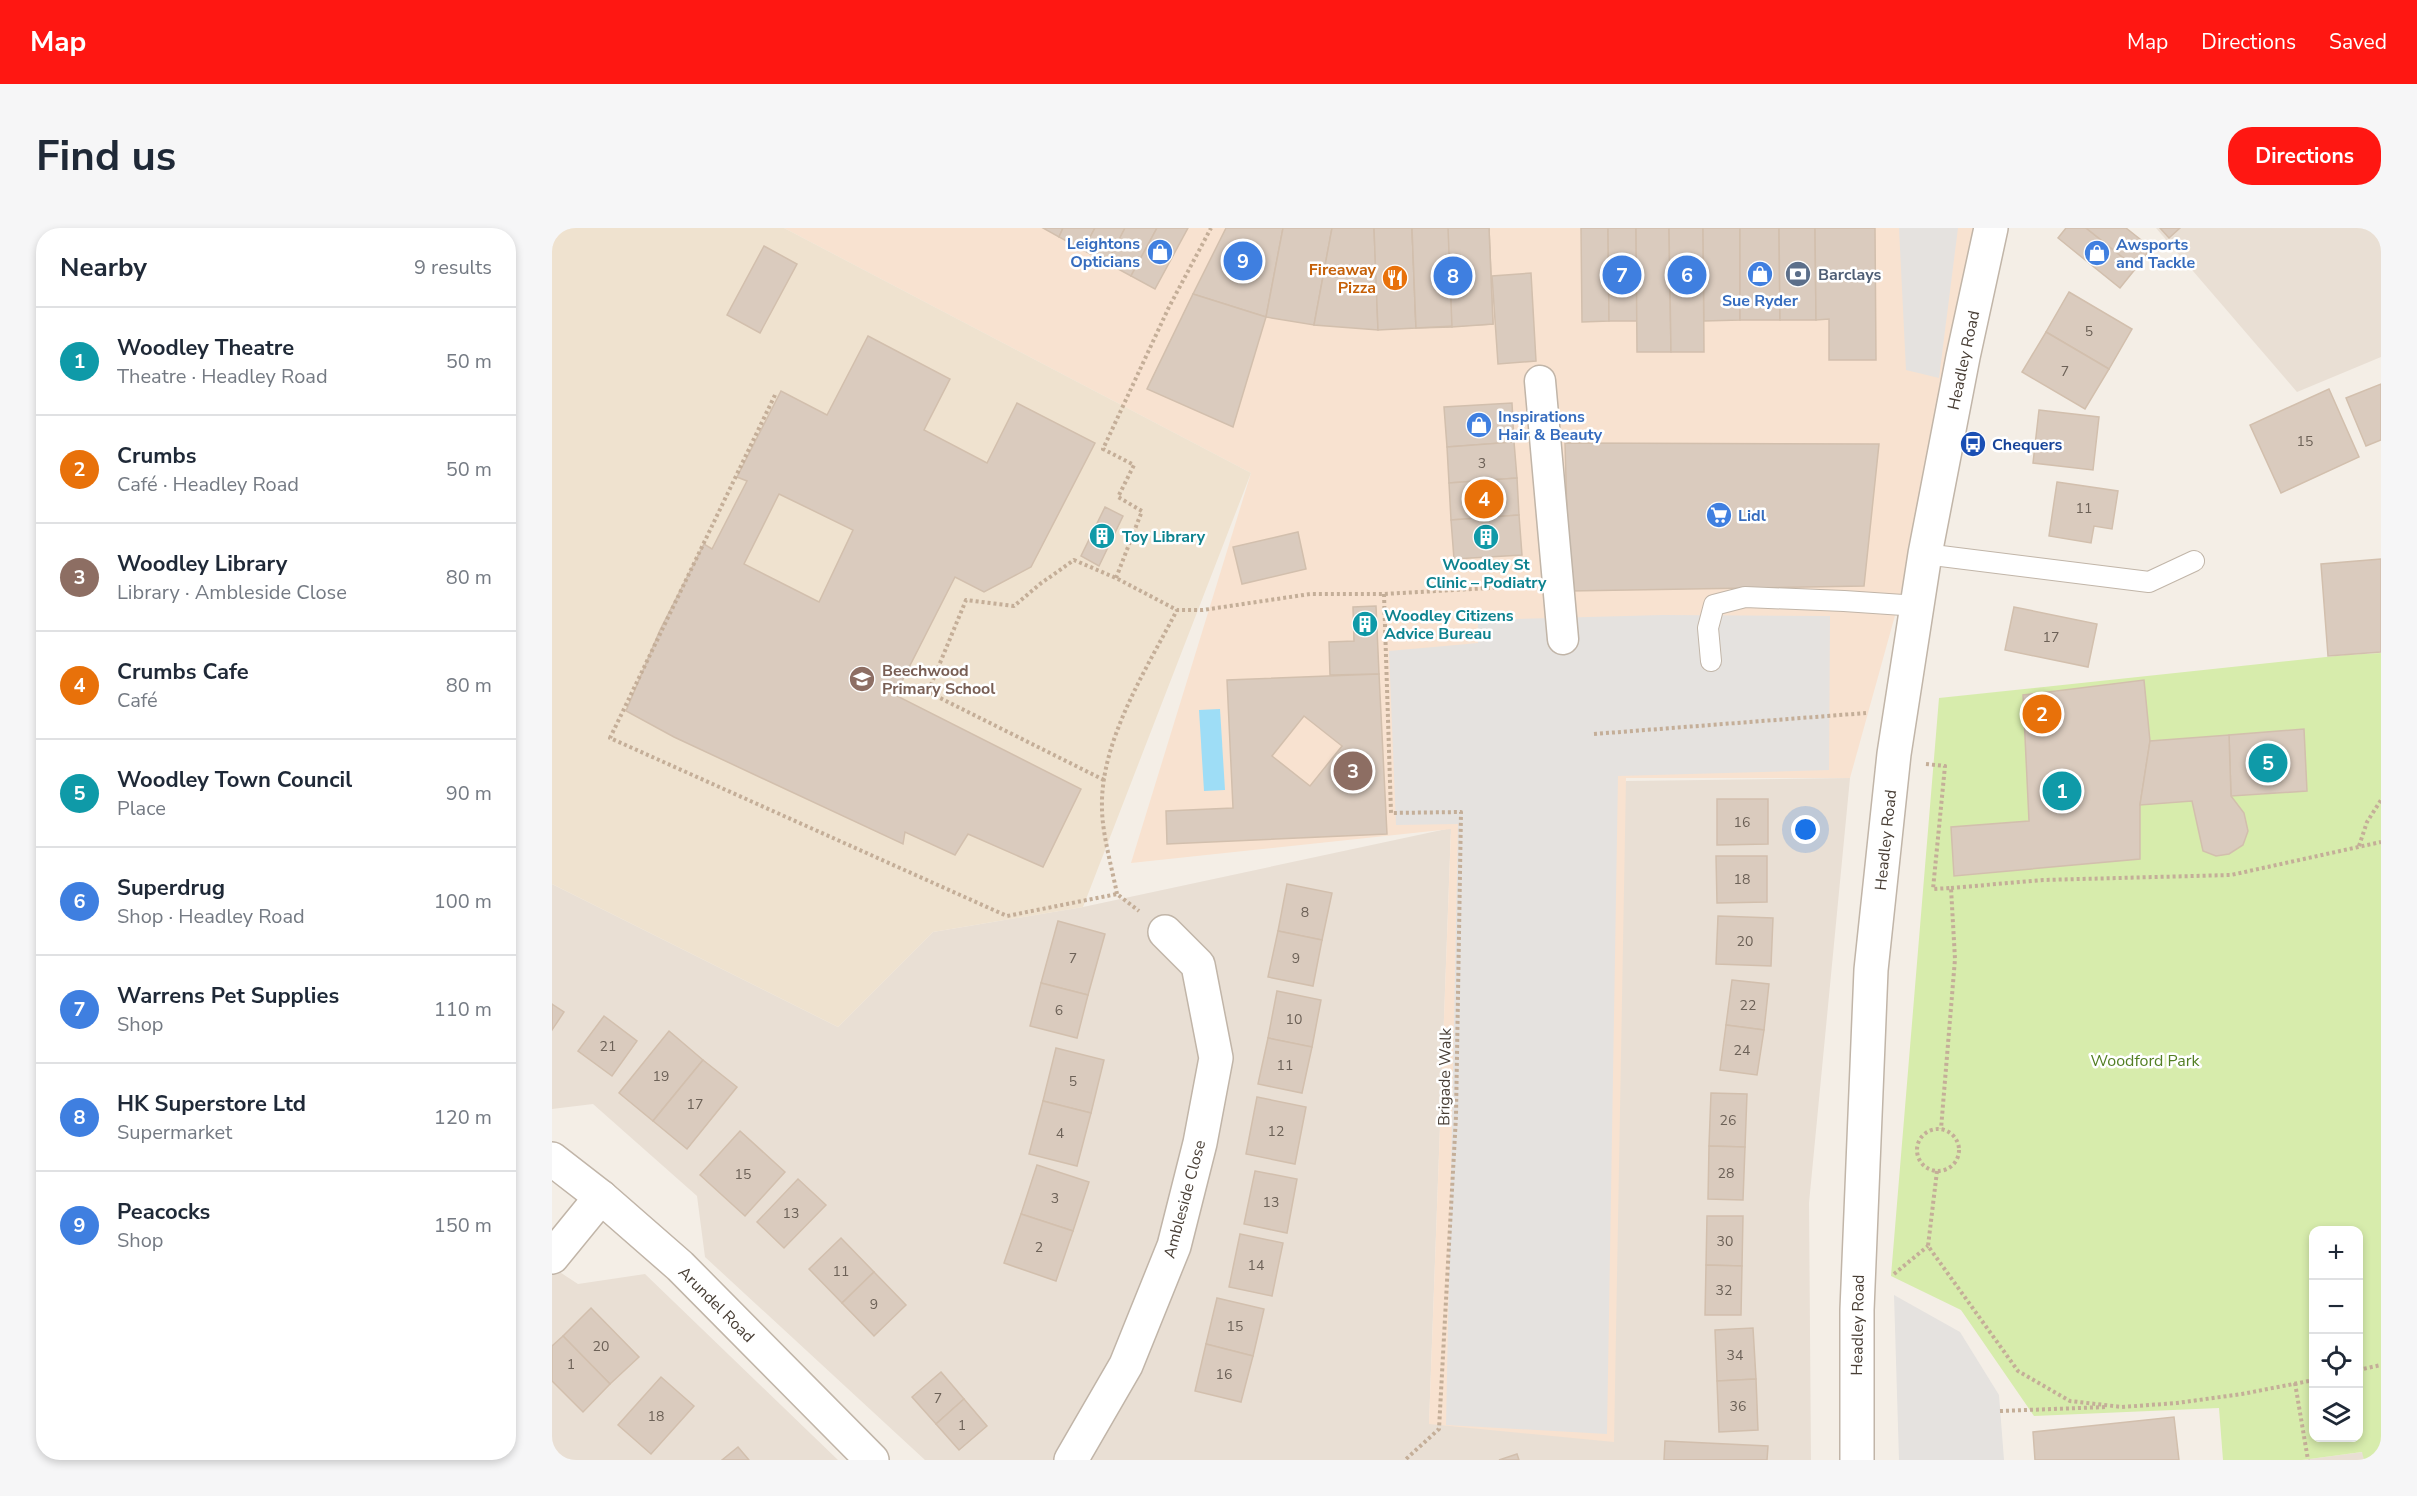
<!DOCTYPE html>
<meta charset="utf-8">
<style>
body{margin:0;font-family:"Nunito Sans",sans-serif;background:#f6f6f7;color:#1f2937}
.controls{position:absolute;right:18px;bottom:18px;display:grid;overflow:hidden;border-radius:12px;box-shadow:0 3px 9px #0003}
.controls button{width:54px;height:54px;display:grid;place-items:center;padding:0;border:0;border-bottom:2px solid #e0e1e3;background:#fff;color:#1f2937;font:30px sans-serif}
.you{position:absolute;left:1254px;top:602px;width:21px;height:21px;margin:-15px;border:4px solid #fff;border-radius:50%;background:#1a73e8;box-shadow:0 0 0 9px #1a73e833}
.badge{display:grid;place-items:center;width:39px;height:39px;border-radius:50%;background:#ff1712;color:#fff;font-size:20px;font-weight:700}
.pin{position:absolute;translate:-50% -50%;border:3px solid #fff;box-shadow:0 2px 6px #0006}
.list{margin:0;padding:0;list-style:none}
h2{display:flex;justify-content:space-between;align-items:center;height:78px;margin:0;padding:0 24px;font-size:26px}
h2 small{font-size:20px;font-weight:400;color:#747a83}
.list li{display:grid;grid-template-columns:39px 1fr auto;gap:18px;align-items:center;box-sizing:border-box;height:108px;padding:0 24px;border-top:2px solid #e0e1e3}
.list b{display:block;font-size:22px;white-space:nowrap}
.list p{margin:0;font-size:20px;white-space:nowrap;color:#747a83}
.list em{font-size:20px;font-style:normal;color:#747a83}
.icon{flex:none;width:33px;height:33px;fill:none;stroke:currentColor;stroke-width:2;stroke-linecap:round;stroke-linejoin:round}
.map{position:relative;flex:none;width:1829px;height:1232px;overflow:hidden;border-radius:24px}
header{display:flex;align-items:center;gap:36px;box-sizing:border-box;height:84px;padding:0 30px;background:#ff1712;color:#fff}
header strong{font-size:28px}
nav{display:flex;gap:33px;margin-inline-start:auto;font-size:21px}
.intro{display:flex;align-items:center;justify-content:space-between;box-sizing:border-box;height:144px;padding:0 36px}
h1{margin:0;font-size:42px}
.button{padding:15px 27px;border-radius:24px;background:#ff1712;color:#fff;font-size:21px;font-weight:700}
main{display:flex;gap:36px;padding:0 36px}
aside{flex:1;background:#fff;border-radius:24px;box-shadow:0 3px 9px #0003}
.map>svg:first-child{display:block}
.residential{fill:#e9dfd4}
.commercial{fill:#f8e2d0}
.education{fill:#efe2cf}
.green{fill:#d7ecac;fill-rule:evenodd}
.parking{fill:#e5e2df}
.water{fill:#9eddf6}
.building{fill:#dacbbe;stroke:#d2bfad;stroke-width:1.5;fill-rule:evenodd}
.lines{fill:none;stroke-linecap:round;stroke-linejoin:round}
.service-casing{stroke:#c1b5a8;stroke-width:22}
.pedestrian-casing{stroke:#c1b5a8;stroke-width:33}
.minor-casing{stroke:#c1b5a8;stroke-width:36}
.tertiary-casing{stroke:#c1b5a8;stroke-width:36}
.path{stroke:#c4ae98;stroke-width:4;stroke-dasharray:3 3;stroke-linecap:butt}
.service{stroke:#fff;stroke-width:20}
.pedestrian{stroke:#fff;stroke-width:30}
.minor{stroke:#fff;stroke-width:33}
.tertiary{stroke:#fff;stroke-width:33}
.labels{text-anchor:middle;stroke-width:5;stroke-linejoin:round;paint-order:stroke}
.number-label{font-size:14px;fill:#6c6157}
.shop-label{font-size:16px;font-weight:bold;fill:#366cbe;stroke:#fff;text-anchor:start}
.food-label{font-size:16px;font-weight:bold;fill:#c56008;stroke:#fff;text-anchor:end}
.service-label{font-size:16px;font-weight:bold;fill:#4e5e75;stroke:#fff;text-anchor:start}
.street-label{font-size:16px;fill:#483e35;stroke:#fff}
.transit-label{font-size:16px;font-weight:bold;fill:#164399;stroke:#fff;text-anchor:start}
.culture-label{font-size:16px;font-weight:bold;fill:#0d838f;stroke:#fff;text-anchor:start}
.education-label{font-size:16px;font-weight:bold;fill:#785e54;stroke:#fff;text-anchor:start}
.park-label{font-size:16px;fill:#527e23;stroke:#fff}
</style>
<header>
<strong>Map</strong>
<nav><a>Map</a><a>Directions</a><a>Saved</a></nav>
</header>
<div class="intro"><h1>Find us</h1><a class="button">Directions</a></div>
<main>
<aside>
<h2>Nearby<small>9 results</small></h2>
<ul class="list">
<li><span class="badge" style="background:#0f9aa8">1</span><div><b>Woodley Theatre</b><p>Theatre · Headley Road</p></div><em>50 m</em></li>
<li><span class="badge" style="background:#e8710a">2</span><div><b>Crumbs</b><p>Café · Headley Road</p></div><em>50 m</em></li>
<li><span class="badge" style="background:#8d6e63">3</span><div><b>Woodley Library</b><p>Library · Ambleside Close</p></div><em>80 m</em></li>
<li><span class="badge" style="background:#e8710a">4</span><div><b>Crumbs Cafe</b><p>Café</p></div><em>80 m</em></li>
<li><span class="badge" style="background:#0f9aa8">5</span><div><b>Woodley Town Council</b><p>Place</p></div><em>90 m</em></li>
<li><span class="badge" style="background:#3f7fe0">6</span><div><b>Superdrug</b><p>Shop · Headley Road</p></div><em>100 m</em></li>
<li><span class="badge" style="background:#3f7fe0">7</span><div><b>Warrens Pet Supplies</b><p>Shop</p></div><em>110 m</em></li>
<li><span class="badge" style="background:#3f7fe0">8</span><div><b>HK Superstore Ltd</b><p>Supermarket</p></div><em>120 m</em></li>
<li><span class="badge" style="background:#3f7fe0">9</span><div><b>Peacocks</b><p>Shop</p></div><em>150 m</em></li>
</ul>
</aside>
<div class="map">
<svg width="1829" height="1232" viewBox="0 0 1829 1232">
<rect width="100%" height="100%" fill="#f4eee6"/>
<g class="residential">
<path d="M1604,0H1829V129L1745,164Z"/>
<path d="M1298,550L1257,975L1259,1232H373L153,1029L145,968L41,876L0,881V656L286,799L381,704L531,679L899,600L877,1196L1074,553Z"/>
<path d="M0,1039L26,1056L93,1046L286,1232H0Z"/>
<path d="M1811,1224L1812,1232H1750Z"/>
</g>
<path class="commercial" d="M232,0H1425L1347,373L1298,550H1074L1062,1214L877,1196L899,601L579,635L699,245Z"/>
<path class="education" d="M0,0H232L699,245L531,679L381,704L286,799L0,656Z"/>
<path class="green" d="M1829,425V1232H1812L1810,1224L1750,1232H1671L1667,1180L1482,1188L1409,1082L1339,1048L1387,470L1793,427ZM1762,1002H1806V1210H1762Z"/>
<g class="parking">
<path d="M1347,0H1406L1387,150L1354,142Z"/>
<path d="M1111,387L1278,388L1277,542L1066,548L1055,1206L894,1197L906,596L844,597L837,423L926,415V392Z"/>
<path d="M1342,1067L1408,1104L1447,1167L1452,1232H1347Z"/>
</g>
<path class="water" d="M668,481L673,562L652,563L647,482Z"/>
<g class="building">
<path d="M491,0H511L507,9Z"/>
<path d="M511,0H543L531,22L507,9Z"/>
<path d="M543,0H573L555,35L531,22Z"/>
<path d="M573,0H605L579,48L555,35Z"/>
<path d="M605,0H636L603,61L579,48Z"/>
<path d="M674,0H731L714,89L641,66Z"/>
<path d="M731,0H780L762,97L714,89Z"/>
<path d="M780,0H822L826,102L762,97Z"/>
<path d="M822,0H860L864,100L826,102Z"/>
<path d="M860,0H896L900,99L864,100Z"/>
<path d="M860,0H937L941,96L864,100Z"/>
<path d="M896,0H937L941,96L900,99Z"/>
<path d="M1029,0H1056L1057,93L1030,94Z"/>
<path d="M1056,0H1084L1085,93H1057Z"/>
<path d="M1084,0H1117L1119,124H1085Z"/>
<path d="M1117,0H1151L1152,124H1119Z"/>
<path d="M1151,0H1188V92L1152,93Z"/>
<path d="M1188,0H1227L1228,92H1188Z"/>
<path d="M1227,0H1263L1264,92H1228Z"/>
<path d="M1263,0H1323L1324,132H1277V91L1264,92Z"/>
<path d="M1514,0H1534L1584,40L1568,60L1506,10Z"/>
<path d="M1534,0H1574L1599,20L1584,40Z"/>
<path d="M1608,0H1628L1617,10Z"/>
<path d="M212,18L245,36L208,105L175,87Z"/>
<path d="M979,45L984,133L946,136L940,48Z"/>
<path d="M1517,64L1580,101L1557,141L1494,104Z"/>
<path d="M641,66L714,89L681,199L595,161Z"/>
<path d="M1494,104L1557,141L1533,181L1470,144Z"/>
<path d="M316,108L398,151L372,202L435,235L465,175L543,215L479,339L432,364L403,349L343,467L529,561L491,639L416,606L403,627L353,604L351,616L122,509L74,483L108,402L152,316L160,321L195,253L185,249L229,163L275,187ZM227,266L301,302L267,374L192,336Z"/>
<path d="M1829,156V212L1814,218L1794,170Z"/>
<path d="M1777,161L1807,229L1729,265L1698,197Z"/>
<path d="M960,175L962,214L895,219L892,179Z"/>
<path d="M1487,182L1547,189L1541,242L1481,235Z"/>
<path d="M962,214L965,250L897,255L895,219Z"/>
<path d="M1013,215L1327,216L1312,358L1017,363Z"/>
<path d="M965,250L967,287L899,292L897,255Z"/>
<path d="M1505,254L1566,263L1560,301L1542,298L1539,315L1497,308Z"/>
<path d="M553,279L571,288L547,338L529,328Z"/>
<path d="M967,287L970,327L902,331L899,292Z"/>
<path d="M746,304L754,341L690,356L681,319Z"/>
<path d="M1829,331V424L1776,428L1769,336Z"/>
<path d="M824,378L827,446L778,447L777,414L802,413L801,379Z"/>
<path d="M1462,379L1545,396L1536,439L1453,422Z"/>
<path d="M827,446L835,606L615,616L614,583L681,580L675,452ZM752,488L790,518L758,558L720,528Z"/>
<path d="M1592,452L1598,513L1588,577V631L1402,648L1399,599L1477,593L1471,467Z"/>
<path d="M1752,501L1755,563L1679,568L1677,507Z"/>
<path d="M1677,507L1679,568L1692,585L1696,603L1691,617L1677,626L1664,628L1651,623L1640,573L1588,577L1598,513Z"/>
<path d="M1165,571H1216V616L1165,617Z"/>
<path d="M1164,628H1215V674L1165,675Z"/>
<path d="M735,656L780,665L770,712L726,703Z"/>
<path d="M1166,688L1221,690L1219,738L1164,736Z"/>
<path d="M506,693L553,706L536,767L489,755Z"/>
<path d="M726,703L770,712L761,758L716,749Z"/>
<path d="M1180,752L1217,756L1212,802L1174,797Z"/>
<path d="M489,755L536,767L525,810L478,798Z"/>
<path d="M725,763L769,772L760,819L716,810Z"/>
<path d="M0,776L12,784L0,802Z"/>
<path d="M52,788L85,813L60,848L26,823Z"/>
<path d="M1174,797L1212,802L1205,847L1168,842Z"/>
<path d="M117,803L151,832L101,893L67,865Z"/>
<path d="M716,810L760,819L750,865L706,856Z"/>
<path d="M504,820L552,832L539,885L491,873Z"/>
<path d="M151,832L185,859L135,921L101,893Z"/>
<path d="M1159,865L1195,866L1193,919L1157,918Z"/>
<path d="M705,869L754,879L743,936L694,926Z"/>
<path d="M491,873L539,885L525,938L477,926Z"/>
<path d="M188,903L233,944L193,988L148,947Z"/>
<path d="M1157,918L1193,919L1191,972L1156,971Z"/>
<path d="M485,937L537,954L521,1003L469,986Z"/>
<path d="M703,943L745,951L735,1005L692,996Z"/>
<path d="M246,951L274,977L232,1020L205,994Z"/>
<path d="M469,986L521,1003L504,1053L452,1035Z"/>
<path d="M1155,988H1191L1190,1038L1154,1037Z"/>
<path d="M688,1006L731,1015L720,1068L677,1059Z"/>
<path d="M289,1010L322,1044L290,1075L257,1041Z"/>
<path d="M1154,1037L1190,1038L1189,1087H1153Z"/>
<path d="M322,1044L354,1077L322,1108L290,1075Z"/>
<path d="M665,1070L712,1081L701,1128L654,1116Z"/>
<path d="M39,1080L87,1129L58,1156L11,1108Z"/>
<path d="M1201,1100L1204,1151L1165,1153L1163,1102Z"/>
<path d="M11,1108L58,1156L31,1184L0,1153V1118Z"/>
<path d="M654,1116L701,1128L689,1174L643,1163Z"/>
<path d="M389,1144L412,1171L384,1196L360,1169Z"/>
<path d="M109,1149L142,1178L99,1226L66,1197Z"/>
<path d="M1204,1151L1206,1202L1167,1204L1165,1153Z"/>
<path d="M412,1171L435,1198L407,1222L384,1196Z"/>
<path d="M1622,1189L1627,1232H1483L1481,1204Z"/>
<path d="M1113,1213L1216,1218L1215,1232H1112Z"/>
<path d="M186,1219L197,1232H170Z"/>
<path d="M965,1226L967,1232H947Z"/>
</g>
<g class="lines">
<g class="service-casing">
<g id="service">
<path d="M1373,326L1597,354L1642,333"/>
<path d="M1159,433L1156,400L1162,377L1193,369L1292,373L1366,378"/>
</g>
</g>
<g class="pedestrian-casing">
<path id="pedestrian" d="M988,153L1011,411"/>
</g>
<g class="minor-casing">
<g id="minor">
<path d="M0,931L49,969L128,1038L320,1232"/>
<path d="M0,1029L49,969"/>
<path d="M519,1232L574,1137L622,1018L648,915L664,830L646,737L613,704"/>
</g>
</g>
<g class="tertiary-casing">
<path id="tertiary" d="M1305,1232V1082L1319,742L1342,526L1373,326L1411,129L1439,0"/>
</g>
<g class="path">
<path d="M223,167L58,510L455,688L565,666L587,683"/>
<path d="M564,350L590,283L566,269L582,237L551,221L617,79L659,0"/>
<path d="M832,366L839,585L909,584L904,888L887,1201L853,1232"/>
<path d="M1042,506L1314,485"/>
<path d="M1374,536L1393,538L1381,661L1399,660L1403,731L1389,901"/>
<path d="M552,552L376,464L414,372L462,378L488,356L522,332L564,350L625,382H651L758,366H832L972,358"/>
<path d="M1807,618L1815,594L1829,572"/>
<path d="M1399,660L1491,652L1679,647L1829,614"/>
<path d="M565,666C560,640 550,605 550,580C548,513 595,440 625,382"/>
<circle cx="1386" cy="922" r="21"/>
<path d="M1385,943L1376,1018L1466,1143L1518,1173L1570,1179L1625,1175L1690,1166L1762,1152"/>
<path d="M1342,1046L1376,1018"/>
<path d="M1806,1142L1829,1137"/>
<path d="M1743,1155L1756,1232"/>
<path d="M1448,1183L1554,1179"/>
</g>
<use href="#service" class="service"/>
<use href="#pedestrian" class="pedestrian"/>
<use href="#minor" class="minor"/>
<use href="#tertiary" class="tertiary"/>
</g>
<defs>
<g id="shop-disc" transform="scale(1.35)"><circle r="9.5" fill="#3f7fe0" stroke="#fff"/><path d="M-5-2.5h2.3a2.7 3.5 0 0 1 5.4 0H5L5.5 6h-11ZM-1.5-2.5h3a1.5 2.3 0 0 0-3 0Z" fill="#fff"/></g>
<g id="bank-disc" transform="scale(1.35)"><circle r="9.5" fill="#5c6f8a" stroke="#fff"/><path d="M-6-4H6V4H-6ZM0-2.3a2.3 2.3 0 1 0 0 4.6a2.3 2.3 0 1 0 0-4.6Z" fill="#fff"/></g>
<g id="restaurant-disc" transform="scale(1.35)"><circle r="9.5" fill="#e8710a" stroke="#fff"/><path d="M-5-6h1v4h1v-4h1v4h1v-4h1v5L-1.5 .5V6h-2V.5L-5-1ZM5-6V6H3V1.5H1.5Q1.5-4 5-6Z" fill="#fff"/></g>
<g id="bus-disc" transform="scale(1.35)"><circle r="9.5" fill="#1a4fb4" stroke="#fff"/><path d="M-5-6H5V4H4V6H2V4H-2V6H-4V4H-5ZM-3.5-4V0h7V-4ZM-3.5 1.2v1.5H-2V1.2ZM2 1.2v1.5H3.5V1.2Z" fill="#fff"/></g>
<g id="supermarket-disc" transform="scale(1.35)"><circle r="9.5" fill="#3f7fe0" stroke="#fff"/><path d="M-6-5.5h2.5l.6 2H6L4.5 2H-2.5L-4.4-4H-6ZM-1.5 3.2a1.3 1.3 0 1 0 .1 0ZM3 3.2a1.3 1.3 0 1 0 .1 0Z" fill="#fff"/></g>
<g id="building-disc" transform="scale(1.35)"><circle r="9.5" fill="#0f9aa8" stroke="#fff"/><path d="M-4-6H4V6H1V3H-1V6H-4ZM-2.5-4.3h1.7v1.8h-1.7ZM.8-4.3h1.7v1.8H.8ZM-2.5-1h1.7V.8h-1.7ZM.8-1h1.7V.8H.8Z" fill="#fff"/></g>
<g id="school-disc" transform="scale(1.35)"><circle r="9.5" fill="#8d6e63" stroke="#fff"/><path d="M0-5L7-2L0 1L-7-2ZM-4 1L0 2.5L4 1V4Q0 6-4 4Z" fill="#fff"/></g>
</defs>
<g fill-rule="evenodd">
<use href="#shop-disc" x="608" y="24"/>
<use href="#shop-disc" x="1545" y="25"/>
<use href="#shop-disc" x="1208" y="46"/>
<use href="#bank-disc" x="1246" y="46"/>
<use href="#restaurant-disc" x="843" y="50"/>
<use href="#shop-disc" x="927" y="197"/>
<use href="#bus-disc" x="1421" y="216"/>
<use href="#supermarket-disc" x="1167" y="287"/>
<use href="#building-disc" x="550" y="308"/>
<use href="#building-disc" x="934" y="309"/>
<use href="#building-disc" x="813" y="396"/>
<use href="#school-disc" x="310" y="451"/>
</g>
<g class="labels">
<g class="number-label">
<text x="1537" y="108">5</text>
<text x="1513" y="148">7</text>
<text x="1753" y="218">15</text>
<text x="930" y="240">3</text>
<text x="1532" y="285">11</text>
<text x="1499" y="414">17</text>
<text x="1190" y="599">16</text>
<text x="1190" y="656">18</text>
<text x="753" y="689">8</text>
<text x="1193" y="718">20</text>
<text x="521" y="735">7</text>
<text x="744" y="735">9</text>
<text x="1196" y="782">22</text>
<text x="507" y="787">6</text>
<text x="742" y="796">10</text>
<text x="56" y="823">21</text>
<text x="1190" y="827">24</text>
<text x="733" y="842">11</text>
<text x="109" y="853">19</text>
<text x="521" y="858">5</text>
<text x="143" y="881">17</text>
<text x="1176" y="897">26</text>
<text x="724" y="908">12</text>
<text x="508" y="910">4</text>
<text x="1174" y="950">28</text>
<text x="191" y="951">15</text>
<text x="503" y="975">3</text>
<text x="719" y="979">13</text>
<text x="239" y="990">13</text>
<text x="1173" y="1018">30</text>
<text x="487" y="1024">2</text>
<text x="704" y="1042">14</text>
<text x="289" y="1048">11</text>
<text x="1172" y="1067">32</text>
<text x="322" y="1081">9</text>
<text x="683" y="1103">15</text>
<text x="49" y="1123">20</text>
<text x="1183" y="1132">34</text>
<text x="19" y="1141">1</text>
<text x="672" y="1151">16</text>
<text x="386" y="1175">7</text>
<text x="1186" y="1183">36</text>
<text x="104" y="1193">18</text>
<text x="410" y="1202">1</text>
</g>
<g class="shop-label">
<text x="588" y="21" text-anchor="end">Leightons<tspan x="588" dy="18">Opticians</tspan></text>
<text x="1564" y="22">Awsports<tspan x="1564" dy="18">and Tackle</tspan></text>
<text x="1208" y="78" text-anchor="middle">Sue Ryder</text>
<text x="946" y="194">Inspirations<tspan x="946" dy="18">Hair &amp; Beauty</tspan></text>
<text x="1186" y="293">Lidl</text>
</g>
<g class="food-label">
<text x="824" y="47">Fireaway<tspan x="824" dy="18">Pizza</tspan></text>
</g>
<g class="service-label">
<text x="1266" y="52">Barclays</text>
</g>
<g class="street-label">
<text transform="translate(1411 132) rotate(-78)" y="6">Headley Road</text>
<text transform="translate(1333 612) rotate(-84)" y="6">Headley Road</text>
<text transform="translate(892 849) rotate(-89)" y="6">Brigade Walk</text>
<text transform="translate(632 971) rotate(-75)" y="6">Ambleside Close</text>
<text transform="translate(165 1076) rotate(45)" y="6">Arundel Road</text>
<text transform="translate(1305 1097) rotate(-89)" y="6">Headley Road</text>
</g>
<g class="transit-label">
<text x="1440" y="222">Chequers</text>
</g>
<g class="culture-label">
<text x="570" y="314">Toy Library</text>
<text x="934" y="342" text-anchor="middle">Woodley St<tspan x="934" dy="18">Clinic – Podiatry</tspan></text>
<text x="832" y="393">Woodley Citizens<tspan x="832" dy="18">Advice Bureau</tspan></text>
</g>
<g class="education-label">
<text x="330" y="448">Beechwood<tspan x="330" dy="18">Primary School</tspan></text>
</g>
<g class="park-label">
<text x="1593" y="838">Woodford Park</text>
</g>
</g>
</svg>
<div class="controls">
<button>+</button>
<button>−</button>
<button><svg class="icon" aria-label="locate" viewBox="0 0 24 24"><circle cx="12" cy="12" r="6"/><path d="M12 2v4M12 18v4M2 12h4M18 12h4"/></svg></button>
<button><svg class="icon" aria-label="layers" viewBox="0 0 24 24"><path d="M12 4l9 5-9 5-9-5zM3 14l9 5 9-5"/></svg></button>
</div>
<div class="you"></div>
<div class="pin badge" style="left:1510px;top:563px;background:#0f9aa8">1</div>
<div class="pin badge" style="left:1490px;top:486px;background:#e8710a">2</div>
<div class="pin badge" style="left:801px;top:543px;background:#8d6e63">3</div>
<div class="pin badge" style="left:932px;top:271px;background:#e8710a">4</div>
<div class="pin badge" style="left:1716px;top:535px;background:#0f9aa8">5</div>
<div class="pin badge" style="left:1135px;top:47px;background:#3f7fe0">6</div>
<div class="pin badge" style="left:1070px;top:47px;background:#3f7fe0">7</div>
<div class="pin badge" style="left:901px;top:48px;background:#3f7fe0">8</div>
<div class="pin badge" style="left:691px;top:33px;background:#3f7fe0">9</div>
</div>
</main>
